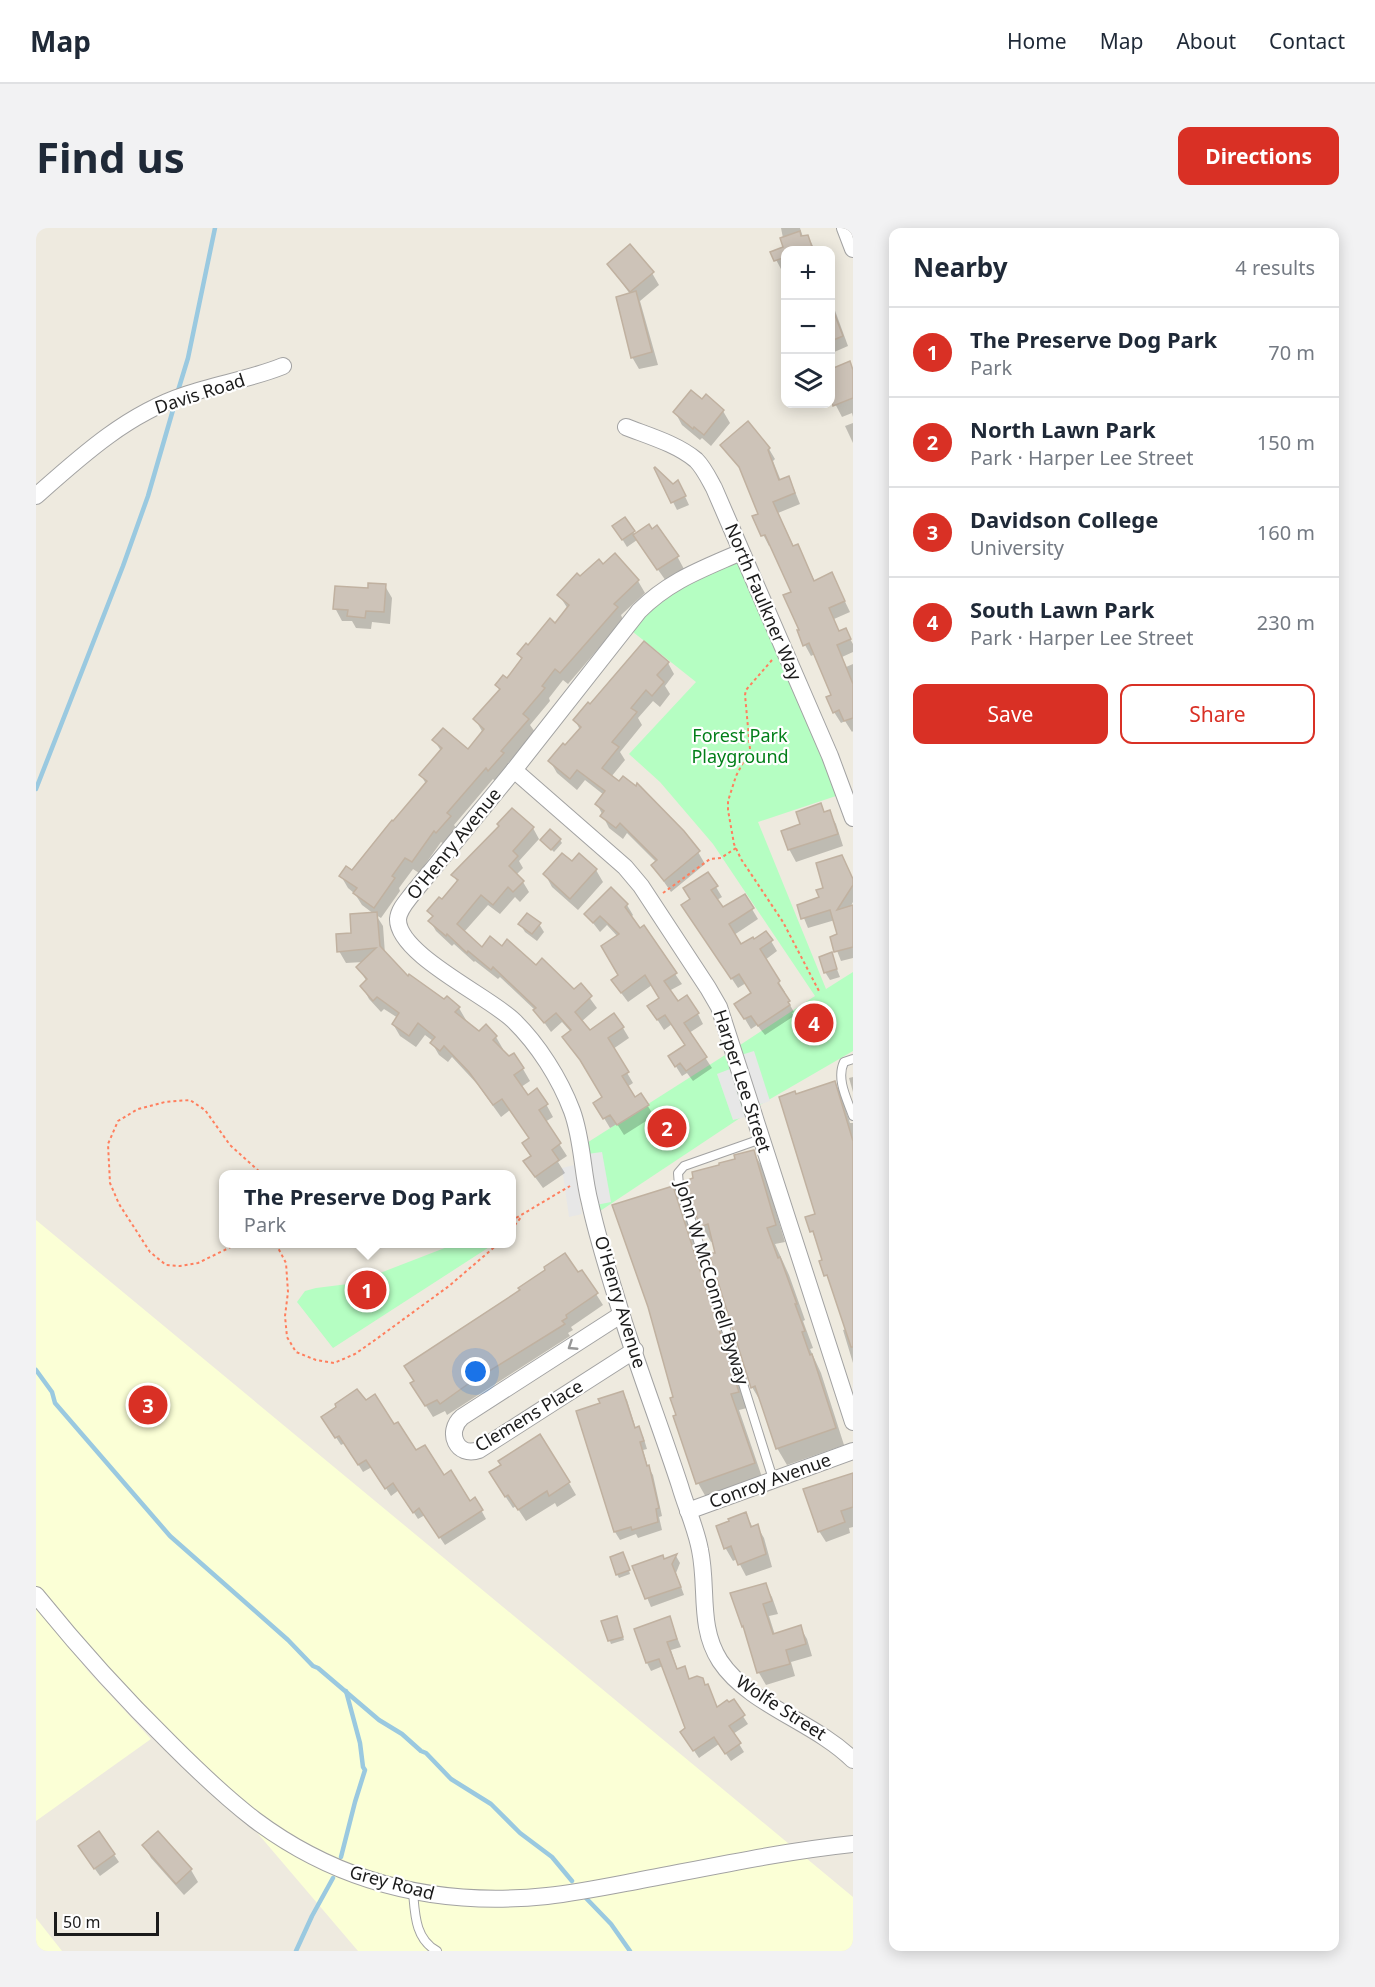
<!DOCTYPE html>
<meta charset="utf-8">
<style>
body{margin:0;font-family:"Noto Sans",sans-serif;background:#f2f2f3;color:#1f2937}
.controls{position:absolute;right:18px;top:18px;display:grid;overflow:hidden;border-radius:12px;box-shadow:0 3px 15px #0003}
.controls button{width:54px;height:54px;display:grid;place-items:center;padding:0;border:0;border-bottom:2px solid #e0e1e3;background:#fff;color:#1f2937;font:30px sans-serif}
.scale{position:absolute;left:18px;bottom:15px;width:105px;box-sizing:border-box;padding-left:6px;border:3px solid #1b1b1b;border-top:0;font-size:16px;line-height:21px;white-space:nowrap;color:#1b1b1b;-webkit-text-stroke:4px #fff;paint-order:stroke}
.you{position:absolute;left:440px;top:1144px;width:21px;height:21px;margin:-15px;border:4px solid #fff;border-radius:50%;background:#1a73e8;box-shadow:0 0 0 9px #1a73e833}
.badge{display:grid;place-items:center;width:39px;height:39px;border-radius:50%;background:#d93025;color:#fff;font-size:20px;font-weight:700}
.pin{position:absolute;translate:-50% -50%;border:3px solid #fff;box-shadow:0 2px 6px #0006}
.popup{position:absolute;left:183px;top:942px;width:297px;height:78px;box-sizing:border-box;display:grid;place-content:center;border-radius:12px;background:#fff;filter:drop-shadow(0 2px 4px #0005);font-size:20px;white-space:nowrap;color:#747a83}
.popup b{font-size:22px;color:#1f2937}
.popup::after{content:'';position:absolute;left:50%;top:100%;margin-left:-12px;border:12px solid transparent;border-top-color:#fff}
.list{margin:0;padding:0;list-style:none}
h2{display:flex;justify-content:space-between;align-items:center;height:78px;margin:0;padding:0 24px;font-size:26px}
h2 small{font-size:20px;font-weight:400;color:#747a83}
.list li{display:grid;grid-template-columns:39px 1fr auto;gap:18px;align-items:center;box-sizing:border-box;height:90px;padding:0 24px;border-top:2px solid #e0e1e3}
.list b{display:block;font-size:22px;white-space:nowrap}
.list p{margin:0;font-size:20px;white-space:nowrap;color:#747a83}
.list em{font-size:20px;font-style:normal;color:#747a83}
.actions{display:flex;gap:12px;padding:18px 24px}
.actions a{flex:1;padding:14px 0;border:2px solid #d93025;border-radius:12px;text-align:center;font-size:21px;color:#d93025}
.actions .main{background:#d93025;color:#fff}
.icon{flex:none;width:33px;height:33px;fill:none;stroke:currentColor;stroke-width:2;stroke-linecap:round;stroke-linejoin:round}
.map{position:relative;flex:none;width:817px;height:1723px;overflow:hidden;border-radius:12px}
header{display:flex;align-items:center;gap:36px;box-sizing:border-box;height:84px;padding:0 30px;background:#fff;border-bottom:2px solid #e0e1e3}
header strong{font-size:28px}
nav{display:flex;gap:33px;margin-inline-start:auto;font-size:21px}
.intro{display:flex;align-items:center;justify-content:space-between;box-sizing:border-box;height:144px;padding:0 36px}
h1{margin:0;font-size:42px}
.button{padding:15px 27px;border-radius:12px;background:#d93025;color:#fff;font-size:21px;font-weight:700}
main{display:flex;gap:36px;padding:0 36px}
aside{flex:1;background:#fff;border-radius:12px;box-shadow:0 3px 15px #0003}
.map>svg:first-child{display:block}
.education{fill:#fbffd6}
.park{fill:#b5fec2}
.parking{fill:#e7e7e7}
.shadow{fill:#0003}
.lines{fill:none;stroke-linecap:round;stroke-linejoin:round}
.stream{stroke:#9ac9e0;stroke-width:4.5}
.building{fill:#cdc3b8;stroke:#c0b1a0;stroke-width:1.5}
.service-casing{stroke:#a2a2a2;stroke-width:10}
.minor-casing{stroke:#a2a2a2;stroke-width:18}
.path{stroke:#ff7f5e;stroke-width:2;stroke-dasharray:3 3;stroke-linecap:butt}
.service{stroke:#fff;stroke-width:8}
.minor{stroke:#fff;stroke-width:16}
.oneway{stroke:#989898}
.labels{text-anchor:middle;stroke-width:4.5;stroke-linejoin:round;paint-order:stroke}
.street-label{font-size:18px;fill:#1b1b1b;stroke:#fff}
.park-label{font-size:18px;fill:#027f19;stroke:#fff}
</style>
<header>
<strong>Map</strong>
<nav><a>Home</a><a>Map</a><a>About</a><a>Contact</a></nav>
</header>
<div class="intro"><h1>Find us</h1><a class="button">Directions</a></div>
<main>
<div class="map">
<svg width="817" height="1723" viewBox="0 0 817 1723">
<rect width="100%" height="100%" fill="#eeeadf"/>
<g class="education">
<path d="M0,992L817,1669V1723H322L171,1546L0,1361Z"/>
<path d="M0,1377L52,1443L115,1511L0,1593Z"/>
<path d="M0,1690L26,1723H0Z"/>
</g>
<g class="park">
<path d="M705,326L806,566L722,594L790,761L817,744V823L717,881L698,821L779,768L677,616L624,554L593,526L660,454L592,400L604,384Z"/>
<path d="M697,822L716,882L558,987L546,918Z"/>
<path d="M419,1016H458L297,1120L261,1074L269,1063L280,1060L328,1054L344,1045Z"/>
</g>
<g class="parking">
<path d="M718,823L734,873L722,877L705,827Z"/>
<path d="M694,841L709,889L697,892L681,846Z"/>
<path d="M566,924L575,974L560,977L551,926Z"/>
<path d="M538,937L546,986L533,989L526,940Z"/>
</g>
<g class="shadow">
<path d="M745,0H764L767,9L772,8L779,22H750V42L746,43L736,24L749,20Z"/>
<path d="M573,37L616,45L623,57L604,73L622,137L603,141L596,129L594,66Z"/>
<path d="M794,69L812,118L796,125L794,123Z"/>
<path d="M817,142V189L816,185L806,189L794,166V156H796L794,147Z"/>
<path d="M670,168L687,183L694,195L675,218L666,210L664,212L646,197L639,184L666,173Z"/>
<path d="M817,195V215L809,198Z"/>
<path d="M686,217L733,221L739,231L737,233L745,253L752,250L758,261L764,276L742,285L758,319L767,328L779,354L801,357L814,384L798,391L803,404L809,402L817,416V424L806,429L810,439L817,436V503L816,504L809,493L805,495L798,484L797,468L779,426L775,428L769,417L757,364L736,317L733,318L718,289L724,287L707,245Z"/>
<path d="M621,242L637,258L646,262L653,277L641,282Z"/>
<path d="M589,291L599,307L616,303L641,328L648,341L630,353L601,312L591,319L583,306Z"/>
<path d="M579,327L602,353L609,365L585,387L587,392L532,456L527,452L513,470L514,473L494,497L499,504L472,535L473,538L460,554L457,551L418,597L421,601L408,616L405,614L383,645L377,641L363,660L364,663L345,690L340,687L347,698L349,726L372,750L423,780L430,792L429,793L443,805L460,809L467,821L465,823L487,841L494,853L485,859L491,869L510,876L517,889L509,894L531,928L522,934L529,945L507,960L496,945L495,929L488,916L494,911L474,882L465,889L442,857L416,829L412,834L403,827L396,815L397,813L389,807L380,819L364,808L357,796L362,790L348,781L345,784L333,771L326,758L331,754L322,739L327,734L310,735L303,723L338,686L326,677L319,666L312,660L305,648L317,645L390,556L385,547L405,523L398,512L432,523L447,505L439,491L464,463L461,457L471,452L486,433L483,426L519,397L532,381L523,367L544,350L567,338Z"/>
<path d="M349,358L356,370L354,396L336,394L335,401L320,400L316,393H306L299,380L333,362Z"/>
<path d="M632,435L638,446L629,458L634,466L624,479L617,473L602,490L606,497L584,524L589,532L575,549L662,624L669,636L635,664L617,638L621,635L591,605L587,611L573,600L561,576L568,567L549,552L541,562L521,545L514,533L530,520L544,502L539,492L555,478Z"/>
<path d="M784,576L789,585L793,584L800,596L807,618L760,634L753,621L766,597Z"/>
<path d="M497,600L503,611L483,633L487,640L480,647L487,654L493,664L484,674L479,669L464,686L452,677L428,704L446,721L466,720L538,763L544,757L561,780L545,794L554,805L587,800L593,810L577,821L597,855L591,859L598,871L605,867L618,888L588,907L581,896L574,900L559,875L568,870L552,843L528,810L535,804L526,794L515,804L500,783L464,749L462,751L439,733L438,734L418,716L416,718L400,703L394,693L397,690L393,683L406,673L422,655L417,647Z"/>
<path d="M506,612H524L526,615L518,624Z"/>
<path d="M543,627L560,642L567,654L542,682L516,659L509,646L536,635Z"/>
<path d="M817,653V674L814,680L817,679V730L805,733L796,710L803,707L799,692L772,700L763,678L785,670Z"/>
<path d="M680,659L686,669L681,672L687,681L708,668L722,691L698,707L705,719L735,713L741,723L729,732L749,764L747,765L758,784L756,785L758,788L729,807L721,797L715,801L706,786L717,765L710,755L702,760L647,677Z"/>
<path d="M591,677L597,687L594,690L603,703L607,700L646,756L633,763L641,776L662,786L667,796L653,805L676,840L657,853L651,845L646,848L634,829L651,818L636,796L628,802L619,788L624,771L616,757L592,774L583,762L582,709L571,697L564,704L550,686Z"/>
<path d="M484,696H503L508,704L501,713L489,704Z"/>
<path d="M795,726L804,749L794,752L789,744Z"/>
<path d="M817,849V864L813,850Z"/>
<path d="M799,855L805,866L814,895H817V1135L807,1102L811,1101L796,1060L785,1034L788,1033L771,990L781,987L760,868Z"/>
<path d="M717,924L727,940L749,1014L739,1016L753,1047L769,1092L767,1093L777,1120L774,1121L785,1145L808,1217L751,1237L741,1220L726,1176L716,1159L678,1013L675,1014L666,998L701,932Z"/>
<path d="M636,959L645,975L711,1180L703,1182L727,1252L671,1271L662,1255L613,1078Z"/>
<path d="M560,1066L567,1077L535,1099L537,1102L532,1105L534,1108L411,1187L409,1183L397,1189L383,1167Z"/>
<path d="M586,1164L591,1172L600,1201L602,1200L607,1208L611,1221L607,1222L612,1239L617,1247L626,1288L623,1289L626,1302L602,1310L600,1306L584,1312L579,1304L541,1184L566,1176Z"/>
<path d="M330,1174L358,1198L380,1224L434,1275L439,1271L450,1291L409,1317L389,1287L382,1291L363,1262L355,1268L336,1239L327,1244L309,1215L305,1217L292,1197Z"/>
<path d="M817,1246V1299L813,1300L814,1305L790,1314L783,1303Z"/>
<path d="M533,1255L540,1267L521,1279L519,1275L490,1293L480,1278L477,1280L462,1257Z"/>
<path d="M710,1286L717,1300L721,1298L728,1310L736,1339L710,1348L701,1331L697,1333L690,1321L682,1299Z"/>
<path d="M640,1328L644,1335L640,1345L648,1367L615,1379L598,1339Z"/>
<path d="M589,1329L594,1346L583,1350L581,1346Z"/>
<path d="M729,1357L736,1369L742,1386L733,1388L739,1407L764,1399L771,1411L776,1428L755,1434L759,1448L730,1457L723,1445L696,1366Z"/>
<path d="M633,1390L645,1419L635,1422L642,1443L648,1440L654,1452L672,1458L681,1480L697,1473L712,1496L697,1506L708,1524L695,1533L683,1516L663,1530L651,1512V1501L627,1438L615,1443L611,1435L600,1402Z"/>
<path d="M582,1393L588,1412L575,1416L567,1394Z"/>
<path d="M63,1605L83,1634L64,1648L48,1626Z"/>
<path d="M122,1605L155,1642L162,1654L148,1667L115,1630L108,1617Z"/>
</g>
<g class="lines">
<g class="stream">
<path d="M141,166L152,130L179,0"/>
<path d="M0,561L87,338L112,268L139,175"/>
<path d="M0,1142L16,1164L19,1175L134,1308L252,1412L277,1438L282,1440L343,1492L366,1506L385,1523L390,1525L415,1551L455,1576L484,1605L516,1629L536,1653"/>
<path d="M305,1629L319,1574L329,1542L327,1539L324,1515L310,1463"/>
<path d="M548,1668L575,1696L594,1723"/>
<path d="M260,1723L276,1688L297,1650"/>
</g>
</g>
<g class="building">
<path d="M764,3L765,8L772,7L776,19L767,22H750V29L738,33L734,24L747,19L744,10Z"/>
<path d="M594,16L618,44L594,64L571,36Z"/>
<path d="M600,63L616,124L595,130L580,69Z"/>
<path d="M795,77L807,108L795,113Z"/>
<path d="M814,133L817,142V170L797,178L795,170V141Z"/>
<path d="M655,162L666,171L670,166L688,182L668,207L658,199L657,201L637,184Z"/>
<path d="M712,193L734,220L732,222L743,252L753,248L759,265L737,274L757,318L762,316L778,353L796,344L809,373L793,380L803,403L810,400L815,411L801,417L817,456V490L808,493L803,482L797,485L790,469L795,467L773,415L767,418L761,402H763L747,367L755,364L729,307L725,308L716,288L722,286L703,239L684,217Z"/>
<path d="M619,239L637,256L642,252L650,268L635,275L618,240Z"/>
<path d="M589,289L599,303L586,312L576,298Z"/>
<path d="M613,296L616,301L621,297L643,328L621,342L597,307Z"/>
<path d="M579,325L603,352L578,376L582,379L524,445L519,441L506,458L509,460L487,486L493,491L465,523L468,525L452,543L450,540L411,585L415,588L400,605L398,603L376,634L369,630L356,648L359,650L338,680L317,665L321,660L303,648L310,638L316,642L356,592L357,593L391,553L383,547L406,520L396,512L407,500L432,521L448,501L437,491L464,461L459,457L467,447L471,450L486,430L481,426L490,415L492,417L514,390L519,395L533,377L521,367L541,345L544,348L563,331L567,336Z"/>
<path d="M332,355L350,356L348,384L330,383L329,390L311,388L312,382L297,381L299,358L332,360Z"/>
<path d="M608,413L633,434L621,447L628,454L616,468L610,462L595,480L601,484L576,514L583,519L566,540L583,553L587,548L600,558L601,555L648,603L664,623L628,653L615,637L621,632L584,595L580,600L564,588L568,583L559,576L569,563L541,542L534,551L512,533L527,515L529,517L545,499L537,492L552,474L554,476Z"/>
<path d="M785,575L788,584L794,582L802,606L752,622L745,603L764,596L760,584Z"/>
<path d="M476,580L498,599L477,623L482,628L473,638L488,653L477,664L472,659L457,677L445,667L421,696L446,719L454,708L466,718L471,711L500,737L506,730L538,761L545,755L556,768L539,784L554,802L578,785L588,799L572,810L593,844L586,848L599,869L605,865L613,877L581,897L574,887L567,891L557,875L566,869L544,832L526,809L535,802L520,785L508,795L497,782L500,780L457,739L455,742L432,723L431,725L411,706L410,708L392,693L397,688L391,683L403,669L406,671L422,652L415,647L463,598L461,596Z"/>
<path d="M514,601L525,611L515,622L504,612Z"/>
<path d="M526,625L536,633L543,625L561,641L534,671L507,646Z"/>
<path d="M806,627L817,651V657L801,682L817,677V719L798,724L794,709L801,706L794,682L765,691L761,677L783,669L780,662L787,660L780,635Z"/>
<path d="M672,644L682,658L675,662L687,679L709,666L718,680L693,696L705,716L717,709L718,711L730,703L737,712L724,721L744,753L742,755L754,773L752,774L754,777L722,798L715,788L708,791L698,776L715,765L703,746L695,751L645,677L654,671L647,660Z"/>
<path d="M575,659L592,676L589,679L604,700L608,697L641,745L628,753L642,773L651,767L663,785L648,795L671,829L650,843L644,835L639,839L632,828L649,817L629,787L621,792L611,778L623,770L609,747L585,765L575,752L582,747L565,718L583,706L564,688L557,695L548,686Z"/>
<path d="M341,684L344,718L372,748L373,746L408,771L411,768L424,779L419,784L443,803L450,796L461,808L457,812L473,828L478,825L488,840L478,847L492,867L501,860L512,876L503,882L525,915L516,922L523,932L499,949L487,933L495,928L486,915L493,910L466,871L457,877L433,844L408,818L404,823L394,815L399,809L382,795L373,808L356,796L363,785L341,769L337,773L324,758L331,751L320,739L340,720L301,724L300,706L315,705L314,686Z"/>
<path d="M491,685L505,695L496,706L482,696Z"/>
<path d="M796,724L801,741L788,745L783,729Z"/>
<path d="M799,853L817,913V1119H815L791,1047L788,1048L783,1033L786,1032L777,1003L774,1004L769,989L779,986L743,869L759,863L760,866Z"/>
<path d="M718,922L740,997L731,1000L742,1030L744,1029L761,1076H759L769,1103L766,1104L774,1127L776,1126L800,1200L740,1221L719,1158L715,1160L673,1025H679L672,996L664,999L649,953L657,950L656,944L683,937V935L699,931L698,927Z"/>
<path d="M637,958L703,1164L695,1166L719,1235L660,1256L637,1188L640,1187L634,1170L637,1169L612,1079L576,977Z"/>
<path d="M529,1025L542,1044L546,1042L562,1065L530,1087L531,1090L526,1093L529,1096L432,1156L404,1176L401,1172L389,1178L374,1155L378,1153L368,1138L484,1062L482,1060L509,1042L508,1039Z"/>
<path d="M321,1161L330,1172L339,1166L358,1196L362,1194L380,1222L389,1217L408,1247L415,1242L434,1273L439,1269L447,1282L403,1310L383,1280L377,1285L357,1255L349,1261L330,1232L322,1237L303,1208L299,1210L285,1189L300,1179L299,1176Z"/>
<path d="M587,1163L599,1200L603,1198L608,1213L604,1214L611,1238L613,1237L623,1280L620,1281L622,1294L596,1302L595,1299L578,1304L540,1183L564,1175L562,1171Z"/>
<path d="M504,1206L534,1254L513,1268L511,1263L482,1282L472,1267L469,1269L453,1244L465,1237L462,1233Z"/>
<path d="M817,1245V1279L805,1283L809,1294L782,1304L767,1261Z"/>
<path d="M710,1284L715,1299L722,1296L730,1326L702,1337L695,1318L688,1321L680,1298L693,1293L692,1291Z"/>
<path d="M587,1324L594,1342L580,1347L574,1329Z"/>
<path d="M641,1326L636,1336L645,1359L609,1371L596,1338L627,1327L628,1331Z"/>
<path d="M730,1355L736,1373L727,1376L737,1406L765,1397L770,1416L750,1422L754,1436L721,1445L707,1398L706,1399L694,1365Z"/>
<path d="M581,1388L587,1409L572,1413L565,1393Z"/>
<path d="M634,1388L641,1411L631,1414L641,1441L649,1438L653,1451L661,1448L667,1450L669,1457L672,1456L681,1479L691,1472L693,1474L698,1471L709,1487L693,1498L705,1515L689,1526L678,1509L657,1523L644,1504L649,1500L623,1431L610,1435L598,1401Z"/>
<path d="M63,1603L79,1626L58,1641L42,1618Z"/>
<path d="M122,1603L156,1641L140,1656L106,1617Z"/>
</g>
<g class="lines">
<g class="service-casing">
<g id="service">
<path d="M817,831L808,834C800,851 811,871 817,888"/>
<path d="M725,911L648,938L642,945L643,958L659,1003L737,1251"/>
<path d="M377,1664C379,1686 379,1711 401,1723"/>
</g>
</g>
<g class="minor-casing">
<g id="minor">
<path d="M809,0L817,21"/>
<path d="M590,199C613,208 641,216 660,232C668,240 673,251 678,260L794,528L817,590"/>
<path d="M0,268C45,228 91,186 149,167C181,156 215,151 247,138"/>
<path d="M705,324C667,341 634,352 603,383L478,542L377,665C371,673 363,681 362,691C361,726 452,768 477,792C502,816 524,851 536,883C547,913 546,945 554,975C562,1012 574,1049 585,1085C603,1143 625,1200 644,1258C650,1279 660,1300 664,1322C672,1360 662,1399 684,1433C713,1477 779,1494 817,1532"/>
<path d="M478,542L589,639L605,658L672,760L683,779L817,1194"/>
<path d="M586,1086L426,1189C409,1204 421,1230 443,1222L599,1122"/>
<path d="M652,1283L817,1223"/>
<path d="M0,1367C42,1419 87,1469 135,1516C162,1543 189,1569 219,1592C306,1657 405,1679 511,1668C538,1665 564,1660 590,1655C665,1641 741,1624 817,1616"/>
</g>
</g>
<g class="path">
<path d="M736,432L710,462L709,467L714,521L700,548L692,573V582L698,616L705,631L747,694L784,765"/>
<path d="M627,665L674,631L685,630L700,620"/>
<path d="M475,993L534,958"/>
<path d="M475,1002L486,988"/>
<path d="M201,1016L162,1035L144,1038L130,1037L114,1024L83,976L74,955L72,916L82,893L102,881L129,874L154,872L169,882L194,917L226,946"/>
<path d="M240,1016L250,1035L252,1064L249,1088L251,1109L260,1124L280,1132L298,1135L319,1126L339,1112L413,1058L462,1016"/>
</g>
<use href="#service" class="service"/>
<use href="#minor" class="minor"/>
</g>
<defs><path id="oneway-chevron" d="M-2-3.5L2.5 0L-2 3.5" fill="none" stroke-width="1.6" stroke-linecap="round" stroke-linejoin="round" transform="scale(1.5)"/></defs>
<use class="oneway" href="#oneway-chevron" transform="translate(536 1118) rotate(147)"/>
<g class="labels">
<g class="street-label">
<text transform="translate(164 166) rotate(-18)" y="6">Davis Road</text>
<text transform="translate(727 374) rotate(67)" y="6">North Faulkner Way</text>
<text transform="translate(418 616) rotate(-51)" y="6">O'Henry Avenue</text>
<text transform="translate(706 853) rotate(72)" y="6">Harper Lee Street</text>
<text transform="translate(676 1055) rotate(73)" y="6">John W McConnell Byway</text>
<text transform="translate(584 1074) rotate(73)" y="6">O'Henry Avenue</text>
<text transform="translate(493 1188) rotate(-31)" y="6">Clemens Place</text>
<text transform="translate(734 1253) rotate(-20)" y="6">Conroy Avenue</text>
<text transform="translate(745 1480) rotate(33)" y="6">Wolfe Street</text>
<text transform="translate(356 1655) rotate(15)" y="6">Grey Road</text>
</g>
<g class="park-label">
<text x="704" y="514">Forest Park<tspan x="704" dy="21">Playground</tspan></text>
</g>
</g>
</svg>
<div class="controls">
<button>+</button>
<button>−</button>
<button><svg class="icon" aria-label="layers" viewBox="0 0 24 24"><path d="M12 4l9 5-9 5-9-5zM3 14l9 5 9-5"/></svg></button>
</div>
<div class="scale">50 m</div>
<div class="you"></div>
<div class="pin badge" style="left:331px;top:1062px">1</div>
<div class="popup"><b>The Preserve Dog Park</b>Park</div>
<div class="pin badge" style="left:631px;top:900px">2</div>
<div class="pin badge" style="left:112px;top:1177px">3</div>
<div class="pin badge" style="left:778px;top:795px">4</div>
</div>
<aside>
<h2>Nearby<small>4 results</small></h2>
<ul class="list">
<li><span class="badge">1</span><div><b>The Preserve Dog Park</b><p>Park</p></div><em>70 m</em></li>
<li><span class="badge">2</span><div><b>North Lawn Park</b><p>Park · Harper Lee Street</p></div><em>150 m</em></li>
<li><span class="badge">3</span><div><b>Davidson College</b><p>University</p></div><em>160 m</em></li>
<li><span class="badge">4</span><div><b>South Lawn Park</b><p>Park · Harper Lee Street</p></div><em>230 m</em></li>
</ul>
<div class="actions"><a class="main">Save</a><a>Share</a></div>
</aside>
</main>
